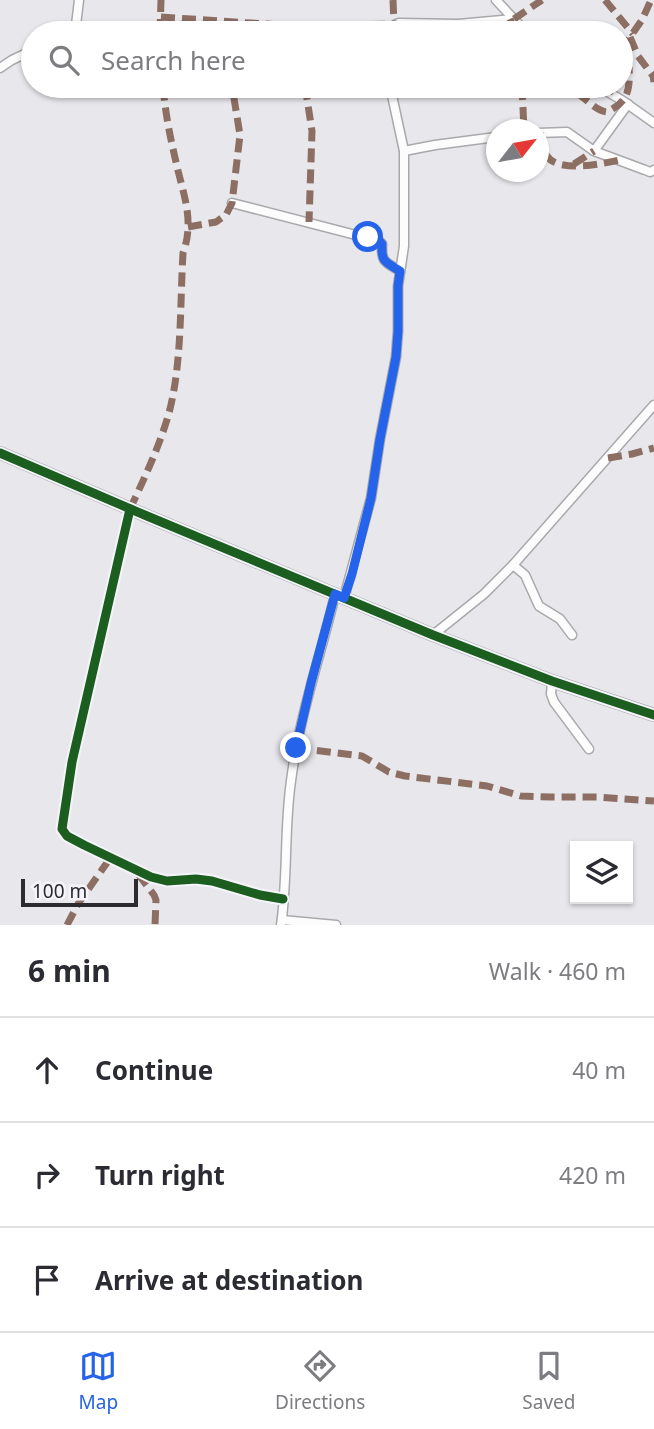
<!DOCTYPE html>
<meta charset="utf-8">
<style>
body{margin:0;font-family:"Noto Sans",sans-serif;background:#f7f7f7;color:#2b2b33}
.controls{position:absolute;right:21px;bottom:21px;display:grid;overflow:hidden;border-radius:0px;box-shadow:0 2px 5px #0004}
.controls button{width:63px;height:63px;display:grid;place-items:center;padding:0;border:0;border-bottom:2px solid #e1e1e2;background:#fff;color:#2b2b33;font:35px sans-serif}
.compass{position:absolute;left:486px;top:119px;width:63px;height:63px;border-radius:50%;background:#fff;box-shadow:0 2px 5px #0004;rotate:59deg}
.scale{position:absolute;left:21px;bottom:18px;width:117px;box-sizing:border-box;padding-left:7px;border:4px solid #2c2c2e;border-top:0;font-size:19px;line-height:24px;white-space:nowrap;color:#2c2c2e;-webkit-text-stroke:5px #f5f4fa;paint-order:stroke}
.stop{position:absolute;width:21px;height:21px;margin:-16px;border:5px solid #2563eb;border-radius:50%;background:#fff}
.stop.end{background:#2563eb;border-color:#fff;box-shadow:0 2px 7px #0008}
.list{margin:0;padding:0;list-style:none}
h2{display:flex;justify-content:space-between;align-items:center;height:91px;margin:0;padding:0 28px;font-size:30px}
h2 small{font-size:23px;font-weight:400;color:#7c7c81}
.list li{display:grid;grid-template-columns:46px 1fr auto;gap:21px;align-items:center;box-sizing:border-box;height:105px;padding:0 28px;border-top:2px solid #e1e1e2}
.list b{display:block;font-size:26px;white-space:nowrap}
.list em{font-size:23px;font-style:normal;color:#7c7c81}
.icon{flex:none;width:38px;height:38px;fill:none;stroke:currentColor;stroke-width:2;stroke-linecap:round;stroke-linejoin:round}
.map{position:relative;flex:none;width:654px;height:925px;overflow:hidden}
.search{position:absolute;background:#fff;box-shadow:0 2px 5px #0004;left:21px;right:21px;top:21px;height:77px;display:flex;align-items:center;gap:18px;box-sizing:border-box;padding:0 24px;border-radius:38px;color:#7c7c81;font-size:26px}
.sheet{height:406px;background:#fff}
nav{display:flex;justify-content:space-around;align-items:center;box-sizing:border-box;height:98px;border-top:2px solid #e1e1e2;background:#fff;font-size:19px;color:#7c7c81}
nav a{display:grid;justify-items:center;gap:4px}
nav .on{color:#2563eb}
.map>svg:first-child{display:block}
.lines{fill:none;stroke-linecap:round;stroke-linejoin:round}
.street-casing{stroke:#a9a9ac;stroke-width:11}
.secondary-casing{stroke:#a9a9ac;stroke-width:14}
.street{stroke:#fcfcfc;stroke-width:8}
.secondary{stroke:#fcfcfc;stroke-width:10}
.quiet{stroke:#8d6e63;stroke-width:7;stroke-dasharray:14 7;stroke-linecap:butt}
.cycleway-casing{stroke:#f5f4fa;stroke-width:13}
.cycleway{stroke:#1b5e20;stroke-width:9}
.route{stroke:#2563eb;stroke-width:9}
</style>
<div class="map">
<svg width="654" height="925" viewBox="0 0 654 925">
<rect width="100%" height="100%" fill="#e8e8ec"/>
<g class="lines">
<g class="street-casing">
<g id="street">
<path d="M496,0L527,33"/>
<path d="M68,33L76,25L79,0"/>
<path d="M392,33L396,24L399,23L458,24L514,19"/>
<path d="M0,68L12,60L33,50"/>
<path d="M598,86L623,101L654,123"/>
<path d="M538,133L567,132L594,151L645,170L650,172L654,170"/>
<path d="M404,151L435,145L496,137"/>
<path d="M594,151L628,104"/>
<path d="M232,203L379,241L382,244C381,262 385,262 400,271"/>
<path d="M130,509L72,762L62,829L67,836L84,845L151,877L167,881L196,879L212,881L260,895L283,899"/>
<path d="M513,565L525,575L539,606L560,619L572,635"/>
<path d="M344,598L371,498L380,439L396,357L398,331V286L404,246V151L390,86"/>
<path d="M433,635L484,594L513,565L654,405"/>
<path d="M552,681L551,694L554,702L589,749"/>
<path d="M282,920L336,925"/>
<path d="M281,925C288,878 284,829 291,781C299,718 320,657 335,595"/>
</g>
</g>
<g class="secondary-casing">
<path id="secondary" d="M0,453L147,516L433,635L552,681L654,715"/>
</g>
<use href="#street" class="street"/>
<use href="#secondary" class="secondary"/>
<g class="quiet">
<path d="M393,0L394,24"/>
<path d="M605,0L633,34"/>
<path d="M161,17L295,26L396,24"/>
<path d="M510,19L516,33"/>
<path d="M514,19L542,0"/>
<path d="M160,33L161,0"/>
<path d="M630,37L638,56L653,76L654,82"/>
<path d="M621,50L642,20L651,0"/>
<path d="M305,86L312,131L309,222"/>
<path d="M522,86L524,130"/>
<path d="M557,86C564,88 571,90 578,94C588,100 596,111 607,112C629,101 630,90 629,67"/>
<path d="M609,93L615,86"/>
<path d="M540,133C542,141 542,149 547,156C558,173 602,164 619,160"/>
<path d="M574,164L594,151"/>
<path d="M188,227L216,222L226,215L232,203L240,135L232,86"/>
<path d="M608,458L632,454L654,448"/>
<path d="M130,509C145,477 161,443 170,409C182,360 180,303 183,253C195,220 183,194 176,162C170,137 165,111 163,86"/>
<path d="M296,748L362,756L389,772L405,776L487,786L521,796L550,797H598L654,801"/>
<path d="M138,874L154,895L156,900L155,925"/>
<path d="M67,925L78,904L111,857"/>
</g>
<g class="cycleway-casing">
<g id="cycleway">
<path d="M0,453L147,516L433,635L552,681L654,715"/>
<path d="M130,509L72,762L62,829L67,836L84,845L151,877L167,881L196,879L212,881L260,895L283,899"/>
</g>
</g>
<use href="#cycleway" class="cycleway"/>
</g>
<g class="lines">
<path class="route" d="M296,748L311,683L335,594L344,598L352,574L371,498L380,439L396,357L398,331V286L400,271C385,262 381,262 382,244L379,241L368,237"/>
</g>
</svg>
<div class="controls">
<button><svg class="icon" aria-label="layers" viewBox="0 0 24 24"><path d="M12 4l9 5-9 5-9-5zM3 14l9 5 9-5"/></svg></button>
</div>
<svg class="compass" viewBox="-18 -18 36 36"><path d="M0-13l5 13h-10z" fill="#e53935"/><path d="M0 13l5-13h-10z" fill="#7c7c81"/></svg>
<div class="scale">100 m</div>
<div class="stop" style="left:368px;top:237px"></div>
<div class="stop end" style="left:296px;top:748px"></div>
<div class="search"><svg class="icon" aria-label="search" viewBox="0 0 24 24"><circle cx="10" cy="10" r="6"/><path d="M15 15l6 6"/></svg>Search here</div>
</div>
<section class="sheet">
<h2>6 min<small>Walk · 460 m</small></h2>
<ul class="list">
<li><svg class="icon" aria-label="ahead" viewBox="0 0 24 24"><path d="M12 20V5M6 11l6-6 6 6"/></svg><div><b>Continue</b></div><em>40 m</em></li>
<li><svg class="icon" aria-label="right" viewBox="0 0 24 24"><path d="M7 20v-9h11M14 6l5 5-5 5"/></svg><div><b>Turn right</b></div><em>420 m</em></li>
<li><svg class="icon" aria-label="arrive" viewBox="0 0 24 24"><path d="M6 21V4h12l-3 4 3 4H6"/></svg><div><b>Arrive at destination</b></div></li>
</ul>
</section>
<nav>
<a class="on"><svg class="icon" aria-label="map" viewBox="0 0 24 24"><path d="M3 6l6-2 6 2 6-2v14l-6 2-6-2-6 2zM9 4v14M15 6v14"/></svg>Map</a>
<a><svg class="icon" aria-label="directions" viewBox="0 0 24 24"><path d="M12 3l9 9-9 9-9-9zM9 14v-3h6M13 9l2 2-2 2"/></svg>Directions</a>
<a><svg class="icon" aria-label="saved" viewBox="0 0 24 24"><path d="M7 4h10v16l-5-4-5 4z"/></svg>Saved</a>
</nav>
